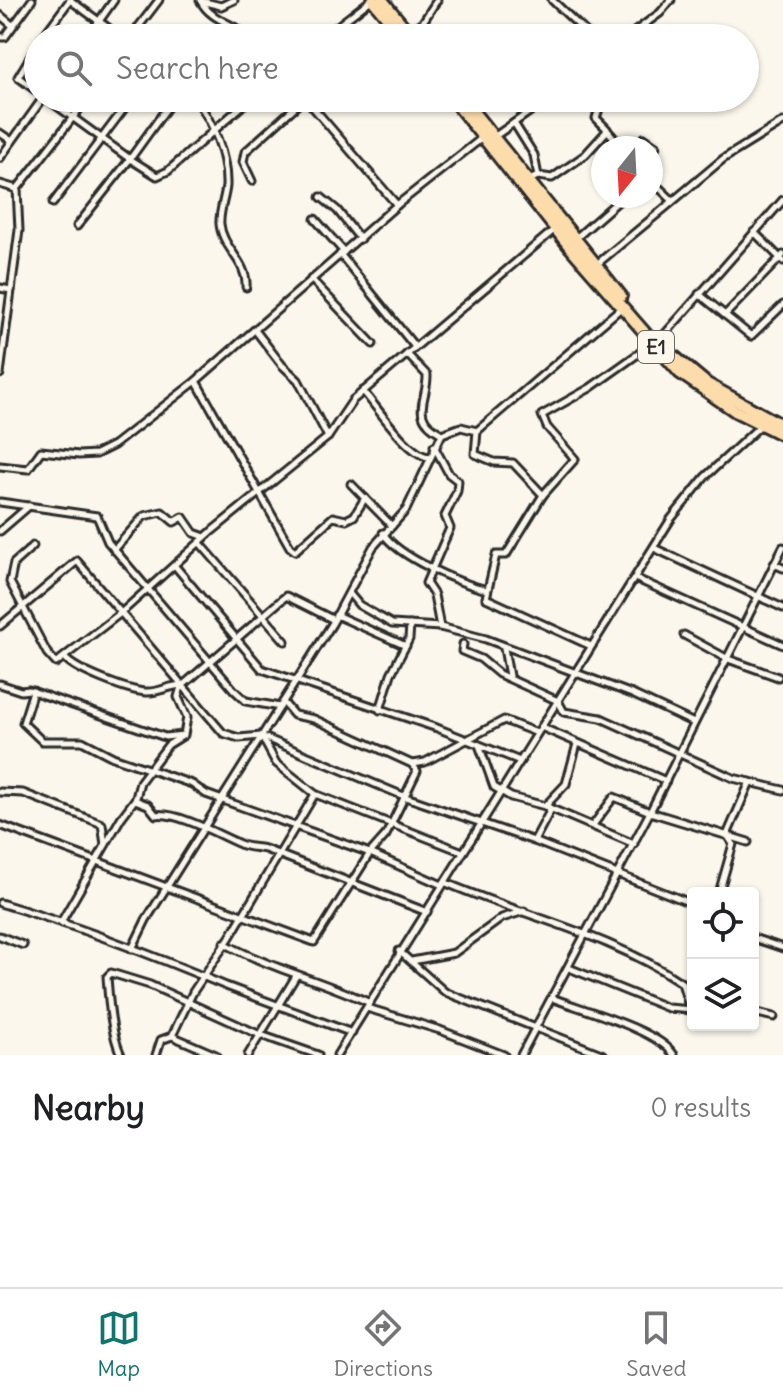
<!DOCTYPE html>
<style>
body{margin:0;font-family:Delius,sans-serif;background:#f2f2f2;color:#202124}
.controls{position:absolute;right:24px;bottom:24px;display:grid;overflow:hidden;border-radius:8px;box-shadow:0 2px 6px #0004}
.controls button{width:72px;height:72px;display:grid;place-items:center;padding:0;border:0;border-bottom:2px solid #e0e0e0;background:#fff;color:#202124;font:40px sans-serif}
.compass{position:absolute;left:591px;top:136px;width:72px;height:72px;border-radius:50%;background:#fff;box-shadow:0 2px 6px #0004;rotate:198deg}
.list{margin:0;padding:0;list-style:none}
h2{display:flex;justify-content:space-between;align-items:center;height:104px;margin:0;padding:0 32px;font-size:34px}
h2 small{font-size:26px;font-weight:400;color:#757577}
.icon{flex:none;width:44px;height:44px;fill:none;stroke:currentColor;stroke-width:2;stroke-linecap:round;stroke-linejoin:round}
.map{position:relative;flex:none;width:783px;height:1055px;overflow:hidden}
.search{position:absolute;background:#fff;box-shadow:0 2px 6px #0004;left:24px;right:24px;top:24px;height:88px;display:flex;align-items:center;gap:20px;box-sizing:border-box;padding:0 28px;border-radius:44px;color:#757577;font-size:30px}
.sheet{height:232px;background:#fff}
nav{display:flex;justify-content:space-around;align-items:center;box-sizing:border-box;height:112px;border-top:2px solid #e0e0e0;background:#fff;font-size:22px;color:#757577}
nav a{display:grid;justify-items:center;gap:4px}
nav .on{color:#0f766e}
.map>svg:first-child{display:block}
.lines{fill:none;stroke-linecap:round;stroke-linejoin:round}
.street-casing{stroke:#2b2b2b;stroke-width:11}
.highway-casing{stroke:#2b2b2b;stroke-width:16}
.street{stroke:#fbf7ec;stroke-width:5}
.highway{stroke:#fddcac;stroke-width:10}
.labels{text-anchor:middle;stroke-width:7;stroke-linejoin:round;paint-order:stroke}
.shield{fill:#fbf7ec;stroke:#696865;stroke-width:2}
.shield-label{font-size:20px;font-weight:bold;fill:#2b2b2b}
</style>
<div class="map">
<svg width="783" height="1055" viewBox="0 0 783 1055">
<rect width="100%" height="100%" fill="#fbf7ec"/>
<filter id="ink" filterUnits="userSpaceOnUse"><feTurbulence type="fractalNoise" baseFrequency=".0125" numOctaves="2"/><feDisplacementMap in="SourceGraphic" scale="16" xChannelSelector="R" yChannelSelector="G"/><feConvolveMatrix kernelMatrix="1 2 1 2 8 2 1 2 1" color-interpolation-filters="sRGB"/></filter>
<g filter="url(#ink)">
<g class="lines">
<g class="street-casing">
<g id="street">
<path d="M70,0L122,38"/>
<path d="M200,0C212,22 233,22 250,38"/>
<path d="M552,0L592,38"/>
<path d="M201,1L221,6L234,0"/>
<path d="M0,15L12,25"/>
<path d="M410,32L423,22L437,0"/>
<path d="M216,36L217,38"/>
<path d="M0,37H5L32,0"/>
<path d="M42,38L70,0"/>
<path d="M87,38L114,0"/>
<path d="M130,38L159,0"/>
<path d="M322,38L371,0"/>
<path d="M626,38L660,13L671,0"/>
<path d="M38,44L18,77L38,92"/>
<path d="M46,98L130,159L77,226"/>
<path d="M174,98L130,159L157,176L168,171L251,98"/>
<path d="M195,98C213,122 227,155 226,186C225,198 219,212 220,224C222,248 248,262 246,287"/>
<path d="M305,98L397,205"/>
<path d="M514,123L534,155L538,176"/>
<path d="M607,130L623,148"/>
<path d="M0,133L12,141"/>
<path d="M494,137L549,98"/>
<path d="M635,148L644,138L656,146L651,155"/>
<path d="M0,158L43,98"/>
<path d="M651,180L673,201L723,159L783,122"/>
<path d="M252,181L243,162L245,152L305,98"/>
<path d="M527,181L538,176L552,178L585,155L605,133L607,129L596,118L599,109L591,98"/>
<path d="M0,184L17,189"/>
<path d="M321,197L337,210L360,239"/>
<path d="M53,203L132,98"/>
<path d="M315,219L344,252"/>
<path d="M754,232L783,261"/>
<path d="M576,238L624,196"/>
<path d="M340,254L415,347"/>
<path d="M597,264L672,202"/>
<path d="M311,279L373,344"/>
<path d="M0,288L11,290"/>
<path d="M699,294L725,315L783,255"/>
<path d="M725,315L751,336L783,305"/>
<path d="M255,330L282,365L298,380L328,437"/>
<path d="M658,342L783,200"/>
<path d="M407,354L427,375C428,400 408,416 442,434"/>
<path d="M0,374L19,230L17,189L88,98"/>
<path d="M196,381L290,547L295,551L333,517L346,520L354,516L365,498"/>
<path d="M363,391C377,407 407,453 428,457"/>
<path d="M477,431L621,308"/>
<path d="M434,446L449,474L458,481L457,491L445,516L450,528L426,583L434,595L440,627"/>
<path d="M0,466L28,469L41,451L79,455L96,454L114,445L196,381L397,205L482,138"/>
<path d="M351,484L392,526"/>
<path d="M543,495L575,459L547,427L542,415L590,388L652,344"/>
<path d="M0,502L97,516L108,542L234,690L246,701L280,707"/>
<path d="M0,531L29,506"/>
<path d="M383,533C398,557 459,583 487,590"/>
<path d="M200,543L285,641"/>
<path d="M33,546L14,563L10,582L47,653L56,663L122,612L212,531L328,437L353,400L555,229"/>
<path d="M654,548L783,608"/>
<path d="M114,550L144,516L162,512L174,522L183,517L194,533L205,537"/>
<path d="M774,564L783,568"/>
<path d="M175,566L262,669L437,728L520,761"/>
<path d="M637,579L783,645"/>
<path d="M349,593L359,605L392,624L440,627L486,639L632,694L694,723"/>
<path d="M336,615L406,646"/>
<path d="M0,626L77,561L223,733L239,738L261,736L406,797L534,841L693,904"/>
<path d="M684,635L728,659L778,677"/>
<path d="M463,644L462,651L481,659L499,674L558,701L564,712L601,718L733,778L783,790"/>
<path d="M504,648L509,676"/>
<path d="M65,658C76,671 129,691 146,692C158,693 170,685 183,685"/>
<path d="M0,684L21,691L29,690L165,737L183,735"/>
<path d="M33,691L23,723L42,741H82L113,757L192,784L206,794L370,853L442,885"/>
<path d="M380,710L391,674L409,639L410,625"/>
<path d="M541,727L666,781"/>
<path d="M479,745L494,787L511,797L545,806L634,844"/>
<path d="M413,764L425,762L504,720L537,733"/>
<path d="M0,792L23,793L102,824L105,845"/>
<path d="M315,794L463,852"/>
<path d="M135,800L148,805L156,815C176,811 221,836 240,844C247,848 257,847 265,849L427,912"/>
<path d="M0,825L314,942L370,853L386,835L417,771L412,764L314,719L294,715L283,702"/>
<path d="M593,825L614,797L650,812L748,842"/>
<path d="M534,841L550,811L547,804L566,784L577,744"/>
<path d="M444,882C522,916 610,934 682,983L690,1010"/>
<path d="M719,893L733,844L727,835L750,782"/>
<path d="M0,903C77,926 153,955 226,986L352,1033"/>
<path d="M61,922L121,818L136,798L140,782L168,745L184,735L187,717L178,697L181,687L286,596L334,620"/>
<path d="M0,936L23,945"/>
<path d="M753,938L783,948"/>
<path d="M224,943C271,969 321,980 370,1003"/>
<path d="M132,949L146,920L332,624L373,547L406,510L442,434L461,427L477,431L475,454L494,462L513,463L543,495L506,555H496L486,598L591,646"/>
<path d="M399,951L445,992L604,1055"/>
<path d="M412,961L454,953L502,918L524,911"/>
<path d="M569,968L668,1008L692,1010"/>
<path d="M552,998C583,1010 658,1030 674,1055"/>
<path d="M367,1008L440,1030L504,1055"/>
<path d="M753,1012L774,1017"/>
<path d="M172,1036L216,1055"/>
<path d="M121,1055C111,1033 109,1002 107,977L111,973L150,985L258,1034L318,1055"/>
<path d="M156,1055L161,1040L172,1036L193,992L230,937L315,794L276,763L262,737"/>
<path d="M248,1055L296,976"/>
<path d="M337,1055L671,519L705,477L761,425"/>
<path d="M521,1055L650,812L783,547"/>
</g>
</g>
<g class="highway-casing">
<g id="highway">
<path d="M373,0L404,38"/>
<path d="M382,0L413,38"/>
<path d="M452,98L570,247L680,373L735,411L783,435"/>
<path d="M462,98L621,296"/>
<path d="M671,354L707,384L783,426"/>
</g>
</g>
<use href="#street" class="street"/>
<use href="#highway" class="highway"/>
</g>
</g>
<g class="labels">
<rect class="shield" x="638" y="331" width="36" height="32" rx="6"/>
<g class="shield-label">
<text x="656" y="354">E1</text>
</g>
</g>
</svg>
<div class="controls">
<button><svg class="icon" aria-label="locate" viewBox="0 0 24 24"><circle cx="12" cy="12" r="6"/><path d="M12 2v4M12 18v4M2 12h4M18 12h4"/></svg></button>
<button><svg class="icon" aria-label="layers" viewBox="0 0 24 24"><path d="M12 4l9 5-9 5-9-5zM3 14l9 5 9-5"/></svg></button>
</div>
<svg class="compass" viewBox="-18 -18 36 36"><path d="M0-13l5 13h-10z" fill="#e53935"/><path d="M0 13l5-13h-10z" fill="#757577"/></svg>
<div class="search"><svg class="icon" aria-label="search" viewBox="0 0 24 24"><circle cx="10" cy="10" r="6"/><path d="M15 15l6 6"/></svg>Search here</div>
</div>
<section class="sheet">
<h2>Nearby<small>0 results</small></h2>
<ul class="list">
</ul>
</section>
<nav>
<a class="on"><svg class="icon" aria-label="map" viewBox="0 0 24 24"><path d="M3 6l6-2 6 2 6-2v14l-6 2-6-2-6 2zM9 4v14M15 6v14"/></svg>Map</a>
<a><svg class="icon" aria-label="directions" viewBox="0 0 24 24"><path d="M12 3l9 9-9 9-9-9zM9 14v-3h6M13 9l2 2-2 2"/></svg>Directions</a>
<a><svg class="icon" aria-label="saved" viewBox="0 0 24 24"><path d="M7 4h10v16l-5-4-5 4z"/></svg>Saved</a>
</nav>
